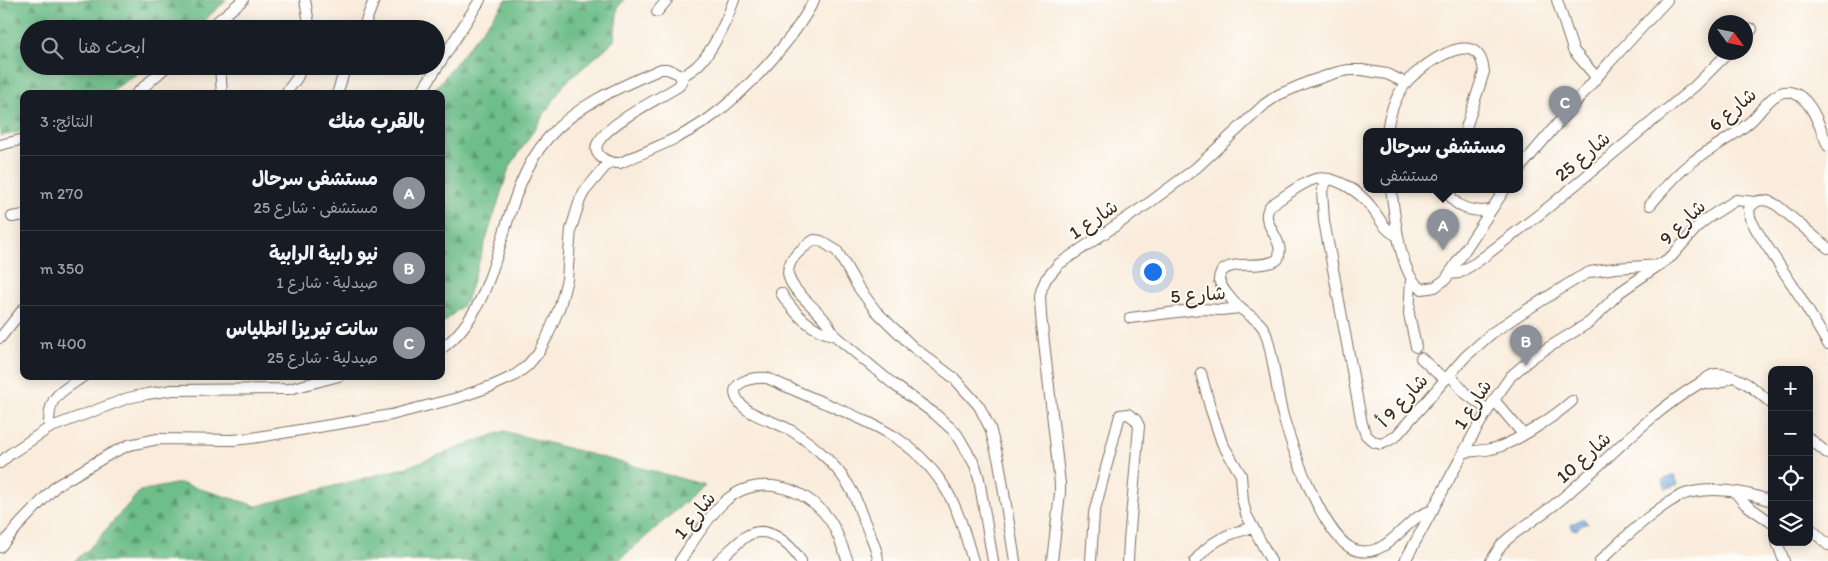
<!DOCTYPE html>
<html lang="ar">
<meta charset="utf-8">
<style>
body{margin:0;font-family:Itim,"Playpen Sans Arabic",sans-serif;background:#242831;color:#f1f3f6;direction:rtl}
.controls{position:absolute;right:15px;bottom:15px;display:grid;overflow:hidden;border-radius:10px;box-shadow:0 2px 12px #0003}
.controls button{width:45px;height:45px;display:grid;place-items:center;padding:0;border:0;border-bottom:1px solid #363941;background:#171b24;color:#f1f3f6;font:25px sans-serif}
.compass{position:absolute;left:1708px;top:15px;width:45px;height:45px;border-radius:50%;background:#171b24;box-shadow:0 2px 12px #0003;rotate:123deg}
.you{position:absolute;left:1152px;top:271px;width:18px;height:18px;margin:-12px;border:4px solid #fff;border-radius:50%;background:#1a73e8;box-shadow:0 0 0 8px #1a73e833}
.badge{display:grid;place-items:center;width:32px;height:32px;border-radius:50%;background:#8c9099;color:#fff;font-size:16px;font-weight:700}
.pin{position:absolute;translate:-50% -41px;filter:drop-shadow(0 1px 2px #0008)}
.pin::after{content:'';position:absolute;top:26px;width:18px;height:15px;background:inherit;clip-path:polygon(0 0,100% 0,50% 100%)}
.popup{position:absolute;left:1363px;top:128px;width:160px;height:65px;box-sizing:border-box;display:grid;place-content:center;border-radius:10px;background:#171b24;filter:drop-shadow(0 1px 4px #0005);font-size:16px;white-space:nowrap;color:#9ea1a6}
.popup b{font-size:19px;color:#f1f3f6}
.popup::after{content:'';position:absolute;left:50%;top:100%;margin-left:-10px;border:10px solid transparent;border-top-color:#171b24}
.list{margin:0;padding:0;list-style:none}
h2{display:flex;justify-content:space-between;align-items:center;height:65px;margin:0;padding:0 20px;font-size:21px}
h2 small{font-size:16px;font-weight:400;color:#9ea1a6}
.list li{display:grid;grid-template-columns:32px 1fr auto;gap:15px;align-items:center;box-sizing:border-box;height:75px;padding:0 20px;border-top:1px solid #363941}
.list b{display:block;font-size:19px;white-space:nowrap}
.list p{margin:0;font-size:16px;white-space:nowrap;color:#9ea1a6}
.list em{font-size:16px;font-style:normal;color:#9ea1a6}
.icon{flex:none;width:28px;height:28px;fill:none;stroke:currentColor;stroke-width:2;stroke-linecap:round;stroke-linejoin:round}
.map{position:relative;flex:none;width:1828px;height:561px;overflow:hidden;direction:ltr}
.search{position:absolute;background:#171b24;box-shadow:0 2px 12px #0003;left:20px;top:20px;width:425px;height:55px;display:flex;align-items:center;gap:12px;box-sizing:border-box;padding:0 18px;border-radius:28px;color:#9ea1a6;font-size:19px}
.panel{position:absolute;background:#171b24;box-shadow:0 2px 12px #0003;left:20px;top:90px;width:425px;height:290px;border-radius:10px;direction:rtl}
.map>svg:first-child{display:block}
.forest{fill:url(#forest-firs);stroke:#547454}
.water{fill:url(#water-rules);stroke:#586c82}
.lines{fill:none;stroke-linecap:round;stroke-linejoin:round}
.minor-casing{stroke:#7e6e60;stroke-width:12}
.minor{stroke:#fff;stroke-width:10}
.labels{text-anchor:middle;stroke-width:4;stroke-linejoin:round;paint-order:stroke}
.street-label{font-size:19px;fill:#3b2a1e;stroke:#fdfcf7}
</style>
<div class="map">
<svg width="1828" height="561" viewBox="0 0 1828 561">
<defs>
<pattern id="forest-firs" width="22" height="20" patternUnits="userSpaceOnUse" patternTransform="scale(1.25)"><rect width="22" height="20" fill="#6ebe8a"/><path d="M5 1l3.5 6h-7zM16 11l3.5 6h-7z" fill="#5c9b70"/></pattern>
<pattern id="water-rules" width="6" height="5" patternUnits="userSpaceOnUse" patternTransform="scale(1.25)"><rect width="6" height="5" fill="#75aee5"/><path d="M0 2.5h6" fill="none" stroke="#618eb9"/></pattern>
</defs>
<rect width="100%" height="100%" fill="#fdfcf7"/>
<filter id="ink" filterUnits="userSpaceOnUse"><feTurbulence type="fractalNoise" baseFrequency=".02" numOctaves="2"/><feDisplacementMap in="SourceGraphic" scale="10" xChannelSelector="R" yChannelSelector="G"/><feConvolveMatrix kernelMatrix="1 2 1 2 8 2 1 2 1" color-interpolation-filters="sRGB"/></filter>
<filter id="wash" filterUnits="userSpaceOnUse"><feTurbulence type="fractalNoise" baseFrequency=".0096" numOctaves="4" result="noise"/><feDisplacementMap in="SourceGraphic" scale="20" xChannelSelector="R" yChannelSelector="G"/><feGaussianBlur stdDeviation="1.12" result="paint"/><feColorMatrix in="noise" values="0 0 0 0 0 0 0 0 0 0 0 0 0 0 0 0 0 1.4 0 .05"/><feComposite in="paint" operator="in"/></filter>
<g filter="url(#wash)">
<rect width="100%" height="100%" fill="#f9ecdc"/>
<g class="forest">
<path d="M0,0H227L194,29H29V66H148L107,94H24V131L0,136Z"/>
<path d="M506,0H624L618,7L614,41L564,84L509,168L466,302L441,325V94H431Z"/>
<path d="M504,431L705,485L618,561H74L89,549L140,491L180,483L257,506L407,467Z"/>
</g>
<g class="water">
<path d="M1675,475L1678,484L1666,489L1662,480Z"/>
<path d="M1583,518L1588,524H1584L1576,530L1573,529L1571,525Z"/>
</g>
</g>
<g filter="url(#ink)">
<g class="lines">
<g class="minor-casing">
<g id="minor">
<path d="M305,0L310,29"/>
<path d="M1557,0L1573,50L1597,78"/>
<path d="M657,12L667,0"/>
<path d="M208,29L243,0"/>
<path d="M363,29L374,0"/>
<path d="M1746,36L1752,29"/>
<path d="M220,66L222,94"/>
<path d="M681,77C687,73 693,70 698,65C713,51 727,20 734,0"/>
<path d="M136,94L167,66"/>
<path d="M285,94L297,78L302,66"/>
<path d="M337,94L346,66"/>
<path d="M420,94L480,0"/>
<path d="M1387,131C1389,115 1395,98 1405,84C1410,77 1418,72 1425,66C1445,52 1480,32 1484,72L1465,131"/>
<path d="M0,145L24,139"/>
<path d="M1519,169L1609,63L1667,0"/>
<path d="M1328,179L1322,190L1324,221L1362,424L1366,435L1374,442L1381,444L1388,441L1396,436L1465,357L1492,333L1517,316L1578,278L1590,272L1615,268L1660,265"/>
<path d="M1391,189C1395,214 1399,276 1422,289L1435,287L1446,279L1505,189"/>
<path d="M1448,189C1452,208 1474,213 1491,210"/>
<path d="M1650,205C1662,192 1673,177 1687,166C1707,149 1734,138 1753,119C1762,110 1774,90 1789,92C1812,95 1820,129 1828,146"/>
<path d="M12,217L24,215"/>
<path d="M1398,236C1385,231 1380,219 1372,208C1361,193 1335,174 1315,179C1300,183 1285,197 1271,205C1256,223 1287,238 1278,259C1262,272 1220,255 1219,280C1222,289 1232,301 1239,307C1250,317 1263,321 1267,337C1274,361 1276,387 1282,412C1290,442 1325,546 1359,551C1391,556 1404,517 1433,510"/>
<path d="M1828,248L1778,206C1767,199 1757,197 1749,209L1750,218L1757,231L1799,295L1828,344"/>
<path d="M1449,274L1459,273L1477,262L1545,210L1695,86L1729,52"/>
<path d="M1411,280L1409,314L1416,347"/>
<path d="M781,293C793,312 812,332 834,335L893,384L935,414L956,433L961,441L975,465L979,479L993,561"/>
<path d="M1130,318L1200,309L1221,310L1240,308"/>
<path d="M834,335C819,298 752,280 814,240L821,241L837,251L858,287L876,311L913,347L954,378L979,406L990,428L999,462L1015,561"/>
<path d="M0,338L24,308"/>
<path d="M441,349C507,301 495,198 548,138C579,103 620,87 661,69H667L679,74L682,80L679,86C657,100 613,120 599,141C589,155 609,164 620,163C649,150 681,138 707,120C745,93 793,41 814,0"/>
<path d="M1421,358L1437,373L1446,379"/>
<path d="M1201,373L1210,407L1222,443L1241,475L1243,502L1246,514L1271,561"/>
<path d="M1450,375L1465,393L1488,410"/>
<path d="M1702,383C1711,386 1723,383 1731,377"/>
<path d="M1494,400L1523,434"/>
<path d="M49,428L128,398L147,394L172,390L289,389L339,376"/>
<path d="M1809,438L1828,454"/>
<path d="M1464,452C1472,451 1482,451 1491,449C1513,445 1555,416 1572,401"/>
<path d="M0,463L10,454L49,428C48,394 59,394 84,376"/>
<path d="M1735,492L1745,504L1772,523"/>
<path d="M1809,527L1828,545"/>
<path d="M1777,542L1784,561"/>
<path d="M0,547L18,526L56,486L110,454L129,445L158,439L233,440L252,438L391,415L457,398L492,386L514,376L527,366L538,353L548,335L560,306L567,279L571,229L580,200L584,192L609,162"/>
<path d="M680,561C693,542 706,519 723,503C755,472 805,486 829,519C838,531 842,548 848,561"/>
<path d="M718,561C727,553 736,544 745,537C767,522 790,544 801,561"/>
<path d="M878,561C878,549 870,536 866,525C861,515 858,503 853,493C840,468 816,446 792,431C778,422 748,416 739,402C725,383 752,376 767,378C787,387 807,396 827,404C878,426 919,442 948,493C960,514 966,538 973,561"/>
<path d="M1052,561L1060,493V484L1041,316L1040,296L1042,288L1046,279L1059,264L1149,203L1196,168L1265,104L1278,95L1308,82L1338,72L1349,70H1362L1387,74L1406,83"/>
<path d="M1091,561L1094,513L1120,415L1128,414L1136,420L1139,426L1129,541L1128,561"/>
<path d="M1195,561C1209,542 1230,532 1253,528"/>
<path d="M1405,561L1473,435L1494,400L1511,376L1533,357L1590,322L1620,292L1672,256L1699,225L1709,217L1736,200L1755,202"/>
<path d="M1491,561L1502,544L1510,537C1528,523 1548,511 1565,496C1609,458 1650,413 1700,383C1706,380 1708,375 1716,374C1738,373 1757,391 1772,404"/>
<path d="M1600,561C1618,543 1665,499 1688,493C1716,486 1746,492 1772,501"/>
</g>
</g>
<use href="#minor" class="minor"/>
</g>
</g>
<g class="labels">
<g class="street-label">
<text transform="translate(1732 109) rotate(-40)" y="7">شارع 6</text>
<text transform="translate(1582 156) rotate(-40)" y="7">شارع 25</text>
<text transform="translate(1093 219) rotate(-34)" y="7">شارع 1</text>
<text transform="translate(1682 222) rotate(-44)" y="7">شارع 9</text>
<text transform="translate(1198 294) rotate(-4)" y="7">شارع 5</text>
<text transform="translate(1402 400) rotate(-47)" y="7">شارع 9 أ</text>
<text transform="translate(1472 404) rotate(-58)" y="7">شارع 1</text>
<text transform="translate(1583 457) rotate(-42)" y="7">شارع 10</text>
<text transform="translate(694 515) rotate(-51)" y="7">شارع 1</text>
</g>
</g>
</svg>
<div class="controls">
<button>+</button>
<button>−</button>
<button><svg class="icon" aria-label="locate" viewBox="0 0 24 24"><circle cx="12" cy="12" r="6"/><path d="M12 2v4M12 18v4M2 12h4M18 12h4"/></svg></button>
<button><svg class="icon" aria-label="layers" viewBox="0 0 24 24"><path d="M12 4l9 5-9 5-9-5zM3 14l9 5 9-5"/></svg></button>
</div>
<svg class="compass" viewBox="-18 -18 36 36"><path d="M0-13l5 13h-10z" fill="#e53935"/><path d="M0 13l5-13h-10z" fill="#9ea1a6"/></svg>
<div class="you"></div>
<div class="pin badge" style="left:1443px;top:250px">A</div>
<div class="popup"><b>مستشفى سرحال</b>مستشفى</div>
<div class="pin badge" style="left:1526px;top:366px">B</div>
<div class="pin badge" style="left:1565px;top:127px">C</div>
<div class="search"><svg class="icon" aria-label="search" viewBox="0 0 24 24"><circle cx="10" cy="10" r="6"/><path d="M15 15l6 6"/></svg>ابحث هنا</div>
<section class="panel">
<h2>بالقرب منك<small>النتائج: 3</small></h2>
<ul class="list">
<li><span class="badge">A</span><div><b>مستشفى سرحال</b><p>مستشفى · شارع 25</p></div><em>270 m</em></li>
<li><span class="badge">B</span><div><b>نيو رابية الرابية</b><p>صيدلية · شارع 1</p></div><em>350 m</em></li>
<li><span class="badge">C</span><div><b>سانت تيريزا انطلياس</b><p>صيدلية · شارع 25</p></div><em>400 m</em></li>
</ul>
</section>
</div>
